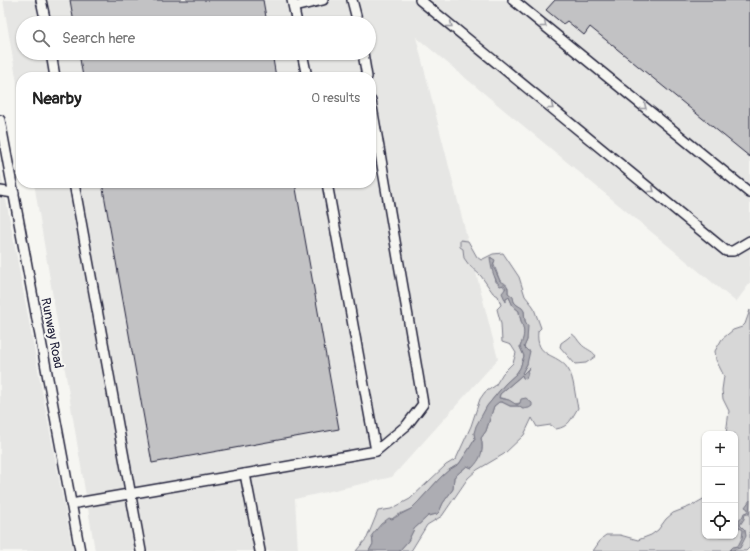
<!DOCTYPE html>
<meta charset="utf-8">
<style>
body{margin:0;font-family:Pangolin,sans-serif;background:#f6f6f6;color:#222}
.controls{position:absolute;right:12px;bottom:12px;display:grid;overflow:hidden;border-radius:8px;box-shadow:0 1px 3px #0004}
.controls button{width:36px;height:36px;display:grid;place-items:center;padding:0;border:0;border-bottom:1px solid #e0e0e0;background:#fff;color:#222;font:20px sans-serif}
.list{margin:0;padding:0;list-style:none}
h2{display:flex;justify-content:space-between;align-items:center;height:52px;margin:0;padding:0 16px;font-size:17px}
h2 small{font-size:13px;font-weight:400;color:#767676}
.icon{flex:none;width:22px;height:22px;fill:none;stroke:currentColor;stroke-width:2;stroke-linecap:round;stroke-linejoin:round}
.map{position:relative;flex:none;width:750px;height:551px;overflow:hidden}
.search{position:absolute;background:#fff;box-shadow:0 1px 3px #0004;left:16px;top:16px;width:360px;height:44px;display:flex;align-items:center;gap:10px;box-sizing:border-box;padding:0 14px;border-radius:22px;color:#767676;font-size:15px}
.panel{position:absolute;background:#fff;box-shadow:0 1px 3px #0004;left:16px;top:72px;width:360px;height:116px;border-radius:16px}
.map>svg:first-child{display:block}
.built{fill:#e6e6e4;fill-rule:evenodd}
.green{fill:#d7d7d7;stroke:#7c7c89}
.water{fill:#adadb3;stroke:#757583}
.building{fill:#c2c2c4;stroke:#22223b}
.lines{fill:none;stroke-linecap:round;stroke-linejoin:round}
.minor-casing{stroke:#22223b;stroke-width:12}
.minor{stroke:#f6f6f2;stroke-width:9}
.oneway{stroke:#9797a0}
.labels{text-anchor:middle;stroke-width:4;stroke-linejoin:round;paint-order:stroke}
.street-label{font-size:13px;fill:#22223b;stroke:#f6f6f2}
</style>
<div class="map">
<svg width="750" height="551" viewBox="0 0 750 551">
<rect width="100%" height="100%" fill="#f6f6f2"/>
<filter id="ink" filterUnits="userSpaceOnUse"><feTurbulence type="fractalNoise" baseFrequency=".025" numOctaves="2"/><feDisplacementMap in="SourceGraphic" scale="8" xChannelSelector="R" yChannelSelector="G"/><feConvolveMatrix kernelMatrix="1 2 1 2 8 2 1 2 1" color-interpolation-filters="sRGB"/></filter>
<g filter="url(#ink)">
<g class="built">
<path d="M3,0H750V283L736,302L416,37L498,359L392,477L295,499L298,551H95L34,183H371V77H21V107ZM23,23H369V53H23Z"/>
<path d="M0,168L45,406L73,551H0Z"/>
</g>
<g class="green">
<path d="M460,240L468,241L477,257L481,260L493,254L503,253L519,277L525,296L533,306L541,328L538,331C535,359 557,352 568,369C574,377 575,397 578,408C571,419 569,427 556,429L551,425L537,427L532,418L524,435L504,454L477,470L468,478L442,516L427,525L411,551H399L408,541L414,529L428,516L437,514L439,512L443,503L453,489L454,477L467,466L472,468C479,456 485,453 481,438L486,431L494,406L499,402H502L510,406H518L523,409L520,403L514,404C509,400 505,398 499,398L500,394L527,371L528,369L523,374L522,373L527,364L528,351L524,347L527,340L524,311C522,308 519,307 516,304C512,300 513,297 508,293V287L500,281L491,257L496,282C506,286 506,289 506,299L509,297L513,306L519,311C521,328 529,328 520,347L524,356L520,368L516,374L505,384L487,406L474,433L475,439L469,449L459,464L449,470L441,477L419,501L411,509L397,515L372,535L373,544L369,551H356L367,538L378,511L391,509L410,499L446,465L456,459L471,426L480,399L485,392L495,386L503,373L513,363L516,353L511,345L502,342L501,324L497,309L501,305L498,296L493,293L481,276L469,265L464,258L463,249L460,247Z"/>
<path d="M750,310V547L746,551H593L602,538L606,535H620L638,540L651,535L658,530L666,519L673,513L691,506L705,498V536H735V434H726L729,411L723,399L722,390L724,376L716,360L715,351L722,339L733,330L742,327L745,324Z"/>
<path d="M572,334C576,336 577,340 581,344C585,349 592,350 596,356L586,363L575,364L560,347L561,343L568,338Z"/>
</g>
<g class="water">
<path d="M490,257L495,260L493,266L500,281C507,284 508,285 508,293L513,297L514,302L517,305L522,308L524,311L525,321L528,326L527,340L524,347L528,351H530L527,364L522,373L523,374L530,367L527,371L528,373L526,379L523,378L522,375L500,394L499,398L509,400L517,405L520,403L521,399L526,398L532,403V406L529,408L523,409L518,406H510L502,402H499L494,406L486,431L481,438C484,451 481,459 472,468L467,466L454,477L453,489L443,503L439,512L437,514L428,516L414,529L408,541L399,551H369L373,544L372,535L381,524L389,518L392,519L411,509L419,501L441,477L449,470L459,464L469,449L475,439L474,433L476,426L487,406L505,384L516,374L520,368L524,356L520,347C528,328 521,328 519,311L513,306L509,297L506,299V302L502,293L506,288L504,285L500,286C493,277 491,267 490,257Z"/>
<path d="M750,500L749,514H745L744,519L740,525L745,530L746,536L740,548L729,551L733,547L738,546L742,538L743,530L738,527L740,518H742L744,513L747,512L748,509L745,507Z"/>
</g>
<g class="building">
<path d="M70,0H263L267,23H74Z"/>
<path d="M555,0H750V157L590,27L584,35L567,21L563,24L546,10Z"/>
<path d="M79,53H272L276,77H83Z"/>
<path d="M102,183H295L339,429L152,463Z"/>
</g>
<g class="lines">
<g class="minor-casing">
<g id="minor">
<path d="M41,0L46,23"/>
<path d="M292,0L297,23"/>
<path d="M352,0L358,23"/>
<path d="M420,0L726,251H733L750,241"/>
<path d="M513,0L750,193"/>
<path d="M294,7L323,0"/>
<path d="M51,53L55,77"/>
<path d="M302,53L307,77"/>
<path d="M363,53L367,77"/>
<path d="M371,101L423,404L407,425L376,451"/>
<path d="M0,120L80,551"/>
<path d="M74,183L141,551"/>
<path d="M0,191L14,193"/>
<path d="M245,474L260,551"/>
<path d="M71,504L376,451L327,183"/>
</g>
</g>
<use href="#minor" class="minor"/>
</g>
<defs><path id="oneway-chevron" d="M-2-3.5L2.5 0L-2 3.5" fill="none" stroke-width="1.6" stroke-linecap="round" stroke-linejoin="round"/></defs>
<g class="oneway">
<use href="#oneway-chevron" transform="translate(450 25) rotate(39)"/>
<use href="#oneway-chevron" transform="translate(544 25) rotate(39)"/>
<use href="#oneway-chevron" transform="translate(551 107) rotate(39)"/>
<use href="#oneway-chevron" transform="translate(644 107) rotate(39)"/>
<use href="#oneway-chevron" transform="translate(652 190) rotate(39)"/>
</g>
</g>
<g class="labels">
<g class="street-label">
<text transform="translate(53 333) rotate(79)" y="5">Runway Road</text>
</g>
</g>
</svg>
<div class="controls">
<button>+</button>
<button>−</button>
<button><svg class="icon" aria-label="locate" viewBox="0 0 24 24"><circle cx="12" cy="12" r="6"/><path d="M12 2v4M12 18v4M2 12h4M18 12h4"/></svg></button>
</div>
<div class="search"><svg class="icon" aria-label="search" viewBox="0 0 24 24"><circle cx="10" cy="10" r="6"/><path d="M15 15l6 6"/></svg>Search here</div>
<section class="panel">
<h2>Nearby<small>0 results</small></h2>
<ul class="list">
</ul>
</section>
</div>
